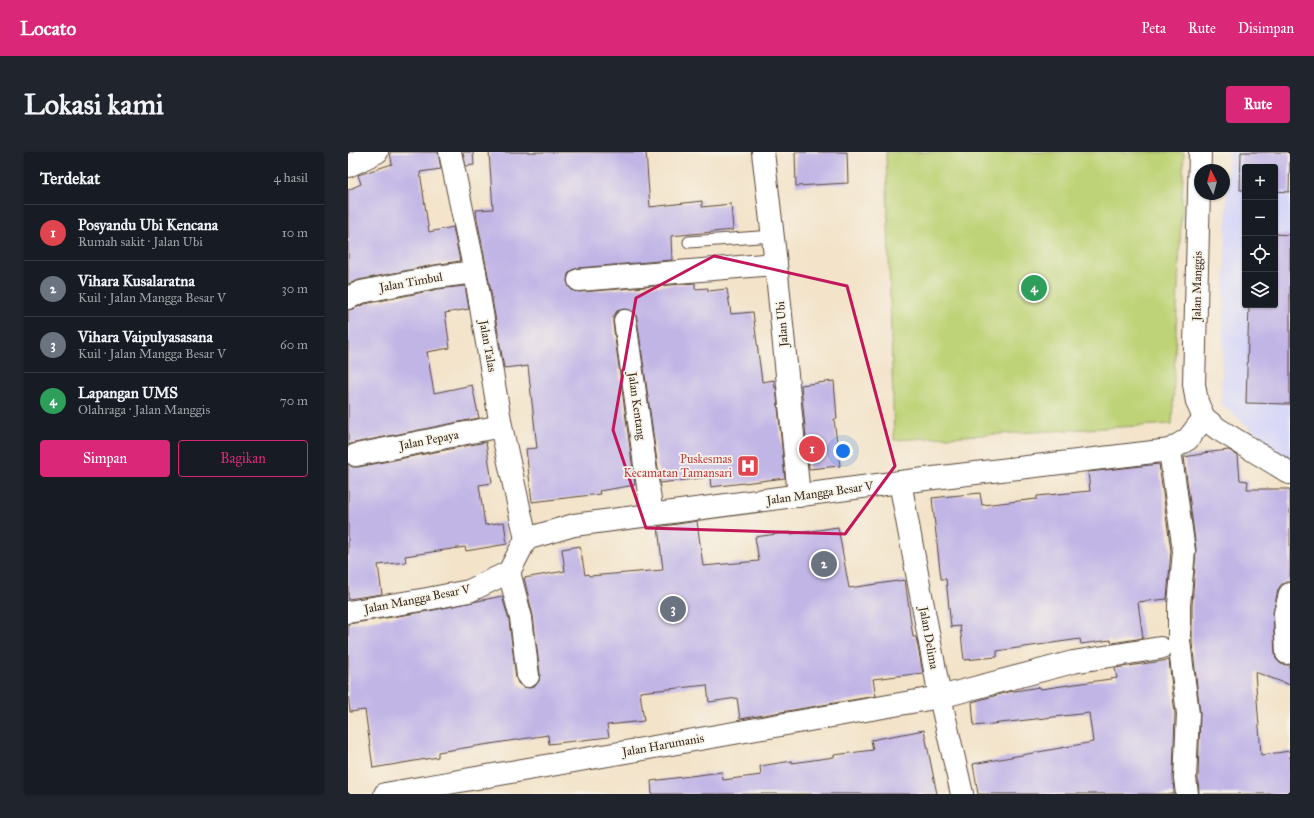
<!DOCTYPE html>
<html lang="id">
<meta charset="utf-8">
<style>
body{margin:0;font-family:"IM FELL Great Primer",serif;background:#20242c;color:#f1f3f6}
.controls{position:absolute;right:12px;top:12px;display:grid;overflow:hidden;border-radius:4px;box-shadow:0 1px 3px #0004}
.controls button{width:36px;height:36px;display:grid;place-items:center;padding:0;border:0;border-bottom:1px solid #363941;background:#171b24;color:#f1f3f6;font:20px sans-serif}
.compass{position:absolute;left:846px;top:12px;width:36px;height:36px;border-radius:50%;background:#171b24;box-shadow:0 1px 3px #0004;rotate:354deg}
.you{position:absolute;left:495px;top:299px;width:14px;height:14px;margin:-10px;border:3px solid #fff;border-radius:50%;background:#1a73e8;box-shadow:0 0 0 6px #1a73e833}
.badge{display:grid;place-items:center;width:26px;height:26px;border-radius:50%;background:#db2777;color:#fff;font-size:13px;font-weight:700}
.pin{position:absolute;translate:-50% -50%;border:2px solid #fff;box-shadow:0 1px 4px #0006}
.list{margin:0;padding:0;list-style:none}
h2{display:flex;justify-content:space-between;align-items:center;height:52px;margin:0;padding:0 16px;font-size:17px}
h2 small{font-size:13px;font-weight:400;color:#9ea1a6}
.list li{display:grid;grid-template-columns:26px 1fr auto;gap:12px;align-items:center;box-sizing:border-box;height:56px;padding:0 16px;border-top:1px solid #363941}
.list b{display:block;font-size:15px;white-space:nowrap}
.list p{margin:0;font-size:13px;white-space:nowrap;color:#9ea1a6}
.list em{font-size:13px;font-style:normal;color:#9ea1a6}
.actions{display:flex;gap:8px;padding:12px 16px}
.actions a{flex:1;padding:9px 0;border:1px solid #db2777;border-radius:4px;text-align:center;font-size:14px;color:#db2777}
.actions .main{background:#db2777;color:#fff}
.icon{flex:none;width:22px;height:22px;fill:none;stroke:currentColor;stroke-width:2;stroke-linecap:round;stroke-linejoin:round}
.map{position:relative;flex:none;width:942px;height:642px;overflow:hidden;border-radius:4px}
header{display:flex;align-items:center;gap:24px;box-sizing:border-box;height:56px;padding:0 20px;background:#db2777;color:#fff}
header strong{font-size:19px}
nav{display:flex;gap:22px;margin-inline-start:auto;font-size:14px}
.intro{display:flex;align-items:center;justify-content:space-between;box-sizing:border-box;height:96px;padding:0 24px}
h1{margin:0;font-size:28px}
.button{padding:10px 18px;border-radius:4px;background:#db2777;color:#fff;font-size:14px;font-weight:700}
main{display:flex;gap:24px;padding:0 24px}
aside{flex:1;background:#171b24;border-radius:4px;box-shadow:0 1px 3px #0004}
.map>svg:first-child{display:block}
.built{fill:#d7d7f8;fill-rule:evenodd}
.green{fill:#bed377;stroke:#7c7e4a}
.building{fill:#c1b5e6}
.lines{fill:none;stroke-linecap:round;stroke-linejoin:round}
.lane-casing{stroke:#574638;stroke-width:13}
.street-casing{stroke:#574638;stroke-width:24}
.secondary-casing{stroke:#574638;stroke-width:24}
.lane{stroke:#fff;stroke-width:11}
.street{stroke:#fff;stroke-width:22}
.secondary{stroke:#fff;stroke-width:22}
.marked{fill:none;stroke:#c2185b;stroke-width:3;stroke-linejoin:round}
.labels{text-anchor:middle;stroke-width:3.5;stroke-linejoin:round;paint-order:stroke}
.street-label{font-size:12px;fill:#3b2a1e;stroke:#f7f3e8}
.health-label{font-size:12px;fill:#be3a42;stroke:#f7f3e8;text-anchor:end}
</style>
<header>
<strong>Locato</strong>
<nav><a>Peta</a><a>Rute</a><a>Disimpan</a></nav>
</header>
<div class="intro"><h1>Lokasi kami</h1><a class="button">Rute</a></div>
<main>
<aside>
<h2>Terdekat<small>4 hasil</small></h2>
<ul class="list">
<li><span class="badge" style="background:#e0444e">1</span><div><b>Posyandu Ubi Kencana</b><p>Rumah sakit · Jalan Ubi</p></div><em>10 m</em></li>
<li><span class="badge" style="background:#6b7280">2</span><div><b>Vihara Kusalaratna</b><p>Kuil · Jalan Mangga Besar V</p></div><em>30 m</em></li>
<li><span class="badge" style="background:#6b7280">3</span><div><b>Vihara Vaipulyasasana</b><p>Kuil · Jalan Mangga Besar V</p></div><em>60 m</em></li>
<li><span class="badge" style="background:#2e9e5b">4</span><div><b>Lapangan UMS</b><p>Olahraga · Jalan Manggis</p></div><em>70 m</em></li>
</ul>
<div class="actions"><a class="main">Simpan</a><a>Bagikan</a></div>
</aside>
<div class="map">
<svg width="942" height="642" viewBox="0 0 942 642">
<rect width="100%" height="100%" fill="#f7f3e8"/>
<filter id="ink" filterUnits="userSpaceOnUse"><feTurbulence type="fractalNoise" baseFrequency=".025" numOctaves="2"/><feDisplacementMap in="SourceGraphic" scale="8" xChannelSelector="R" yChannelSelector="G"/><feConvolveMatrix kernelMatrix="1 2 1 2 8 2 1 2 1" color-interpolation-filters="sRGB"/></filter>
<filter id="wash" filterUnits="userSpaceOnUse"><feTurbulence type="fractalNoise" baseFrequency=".012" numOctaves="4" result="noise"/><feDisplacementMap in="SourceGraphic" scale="16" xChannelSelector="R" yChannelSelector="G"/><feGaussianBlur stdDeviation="0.9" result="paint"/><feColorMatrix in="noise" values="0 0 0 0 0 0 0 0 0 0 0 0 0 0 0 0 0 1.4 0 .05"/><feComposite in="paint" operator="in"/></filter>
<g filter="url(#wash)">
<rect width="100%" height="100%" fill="#f3e3c9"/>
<path class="built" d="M880,0H942V310L873,252ZM897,15H927V153H897Z"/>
<path class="green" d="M538,0H836L824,272L546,288Z"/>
<g id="blocks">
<g class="building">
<path d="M42,0H90L93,17L72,20L81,80L105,75L112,109L86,113L11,128L0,132V38L13,32L10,23L44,12Z"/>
<path d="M115,0H125L126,13L118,14Z"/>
<path d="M141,0H298L302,55L354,49V55L383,52L385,78L323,84L324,108L230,116L224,118L220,122L219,129L221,135L225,139L232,140L347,131V137L360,136V139L379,137L383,162L405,160L414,230L426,228L427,236L428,235L437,326L363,335L362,325L312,331L289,167L287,161L282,158L276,157L269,159L265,165V171L287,333L251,339L252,342L184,350L178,297L189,296L180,214L173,215V214L156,216L139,118L129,67L128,58L145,57Z"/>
<path d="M447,0H499L500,31L448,34Z"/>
<path d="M893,0H942L941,40L927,39V15H897V38H892Z"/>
<path d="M927,82L942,83V252L898,251L901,153H927Z"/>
<path d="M117,134L121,157L97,161L102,196L79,200L86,241L124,233L131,266L6,291L0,293V158L5,157L17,152L90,137Z"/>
<path d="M486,229L489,267H486L492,314L461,317L453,233Z"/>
<path d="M138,290L144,331L131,333L137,373L156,370L159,392L118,399L117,395L57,404L58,410L30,413L34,442L0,447V312L4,315H10Z"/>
<path d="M881,298L890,304L892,328L900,329L899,337H942V430H938L933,433L930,438L925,461L927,502L928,507L933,512L939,513H942V533L907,520L913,603L942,599V642H851L850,626L852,561L844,491V454L848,397L836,305L854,302V301Z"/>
<path d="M811,312L823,399L819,447L790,450L795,486L764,491L763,488L733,492L732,487L649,499V505L616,508L612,474L603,475L598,427H593L584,346L632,341L634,353L689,347V344L742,339L740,320Z"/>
<path d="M349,369L355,414L411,409L407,385L443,380V382L490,375L501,436L557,428L565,485H568L575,521L525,527L528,544L392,567L389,546L361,550L359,533L292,540L296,569L259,573L261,585L201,592L200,583L90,600V605L25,616L17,558L2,560L0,543V472L81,459L154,444L161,468L168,526L170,531L175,535L182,536L187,534L191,529L192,522L185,464L176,426L217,419L214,397L232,394L237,423L240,422L241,424L315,418L310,375Z"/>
<path d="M821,508L827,562L825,625L826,642H630L625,612L745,590L741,561L626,574L624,550L660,540L692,535L693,537L769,526L767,516Z"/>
<path d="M576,578L589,642H304L303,629L374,620L375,628L413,623L412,614L444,609V611L486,605V603L525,598L523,588Z"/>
</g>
</g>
</g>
<g filter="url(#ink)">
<use href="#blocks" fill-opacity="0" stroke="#574638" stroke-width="1"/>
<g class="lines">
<g class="lane-casing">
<path id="lane" d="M341,90L425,84"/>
</g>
<g class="street-casing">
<g id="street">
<path d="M102,0L127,120L153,274L178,387"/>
<path d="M415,0L428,112L451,344"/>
<path d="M0,14L29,0"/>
<path d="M231,128L428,112"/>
<path d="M0,146L13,140L88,125L127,120"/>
<path d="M277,169L304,363"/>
<path d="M822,298L836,399L831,453V489L840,562L837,626L839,642"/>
<path d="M8,303L153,274"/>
<path d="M552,330L592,545L614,642"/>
<path d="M161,420L173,466L180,524"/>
<path d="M0,460L79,447L121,439L161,420L178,387L226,373L552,330L822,298L840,287L856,266"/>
<path d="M939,501L937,461L942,442"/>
<path d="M37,642L592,545L725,510L812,496"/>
</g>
</g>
<g class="secondary-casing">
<path id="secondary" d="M852,0L846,232L849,250L856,266L870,277L942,321"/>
</g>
<use href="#lane" class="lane"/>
<use href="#street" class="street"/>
<use href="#secondary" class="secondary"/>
</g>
</g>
<path class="marked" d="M366,104L499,134L547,314L497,382L298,376L265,278L288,146Z"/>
<defs>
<g id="hospital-square" transform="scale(1.15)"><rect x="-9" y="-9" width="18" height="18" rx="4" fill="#e0444e" stroke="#f7f3e8"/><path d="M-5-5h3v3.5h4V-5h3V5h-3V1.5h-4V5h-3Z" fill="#fff"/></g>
</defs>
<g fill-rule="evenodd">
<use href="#hospital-square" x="400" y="314"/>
</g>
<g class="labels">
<g class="street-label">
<text transform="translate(63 130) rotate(-10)" y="4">Jalan Timbul</text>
<text transform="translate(849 134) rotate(-89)" y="4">Jalan Manggis</text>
<text transform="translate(434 172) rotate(-95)" y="4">Jalan Ubi</text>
<text transform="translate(140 194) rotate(80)" y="4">Jalan Talas</text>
<text transform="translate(289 254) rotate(82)" y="4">Jalan Kentang</text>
<text transform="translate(81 288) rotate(-11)" y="4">Jalan Pepaya</text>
<text transform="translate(472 341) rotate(-8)" y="4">Jalan Mangga Besar V</text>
<text transform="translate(69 447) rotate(-11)" y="4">Jalan Mangga Besar V</text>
<text transform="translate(581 486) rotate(80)" y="4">Jalan Delima</text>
<text transform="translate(315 593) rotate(-10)" y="4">Jalan Harumanis</text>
</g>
<g class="health-label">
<text x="384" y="311">Puskesmas<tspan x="384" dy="14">Kecamatan Tamansari</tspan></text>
</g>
</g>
</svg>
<div class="controls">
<button>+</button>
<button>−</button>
<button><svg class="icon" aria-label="locate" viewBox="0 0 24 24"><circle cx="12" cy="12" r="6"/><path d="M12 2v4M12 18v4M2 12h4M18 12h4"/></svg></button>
<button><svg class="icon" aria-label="layers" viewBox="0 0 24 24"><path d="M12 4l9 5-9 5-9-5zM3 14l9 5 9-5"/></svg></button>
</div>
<svg class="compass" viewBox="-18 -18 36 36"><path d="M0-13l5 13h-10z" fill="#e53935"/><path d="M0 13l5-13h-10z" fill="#9ea1a6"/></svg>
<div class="you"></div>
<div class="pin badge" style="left:464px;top:297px;background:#e0444e">1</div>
<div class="pin badge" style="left:476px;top:412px;background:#6b7280">2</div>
<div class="pin badge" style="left:325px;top:457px;background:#6b7280">3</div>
<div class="pin badge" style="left:686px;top:136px;background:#2e9e5b">4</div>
</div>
</main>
